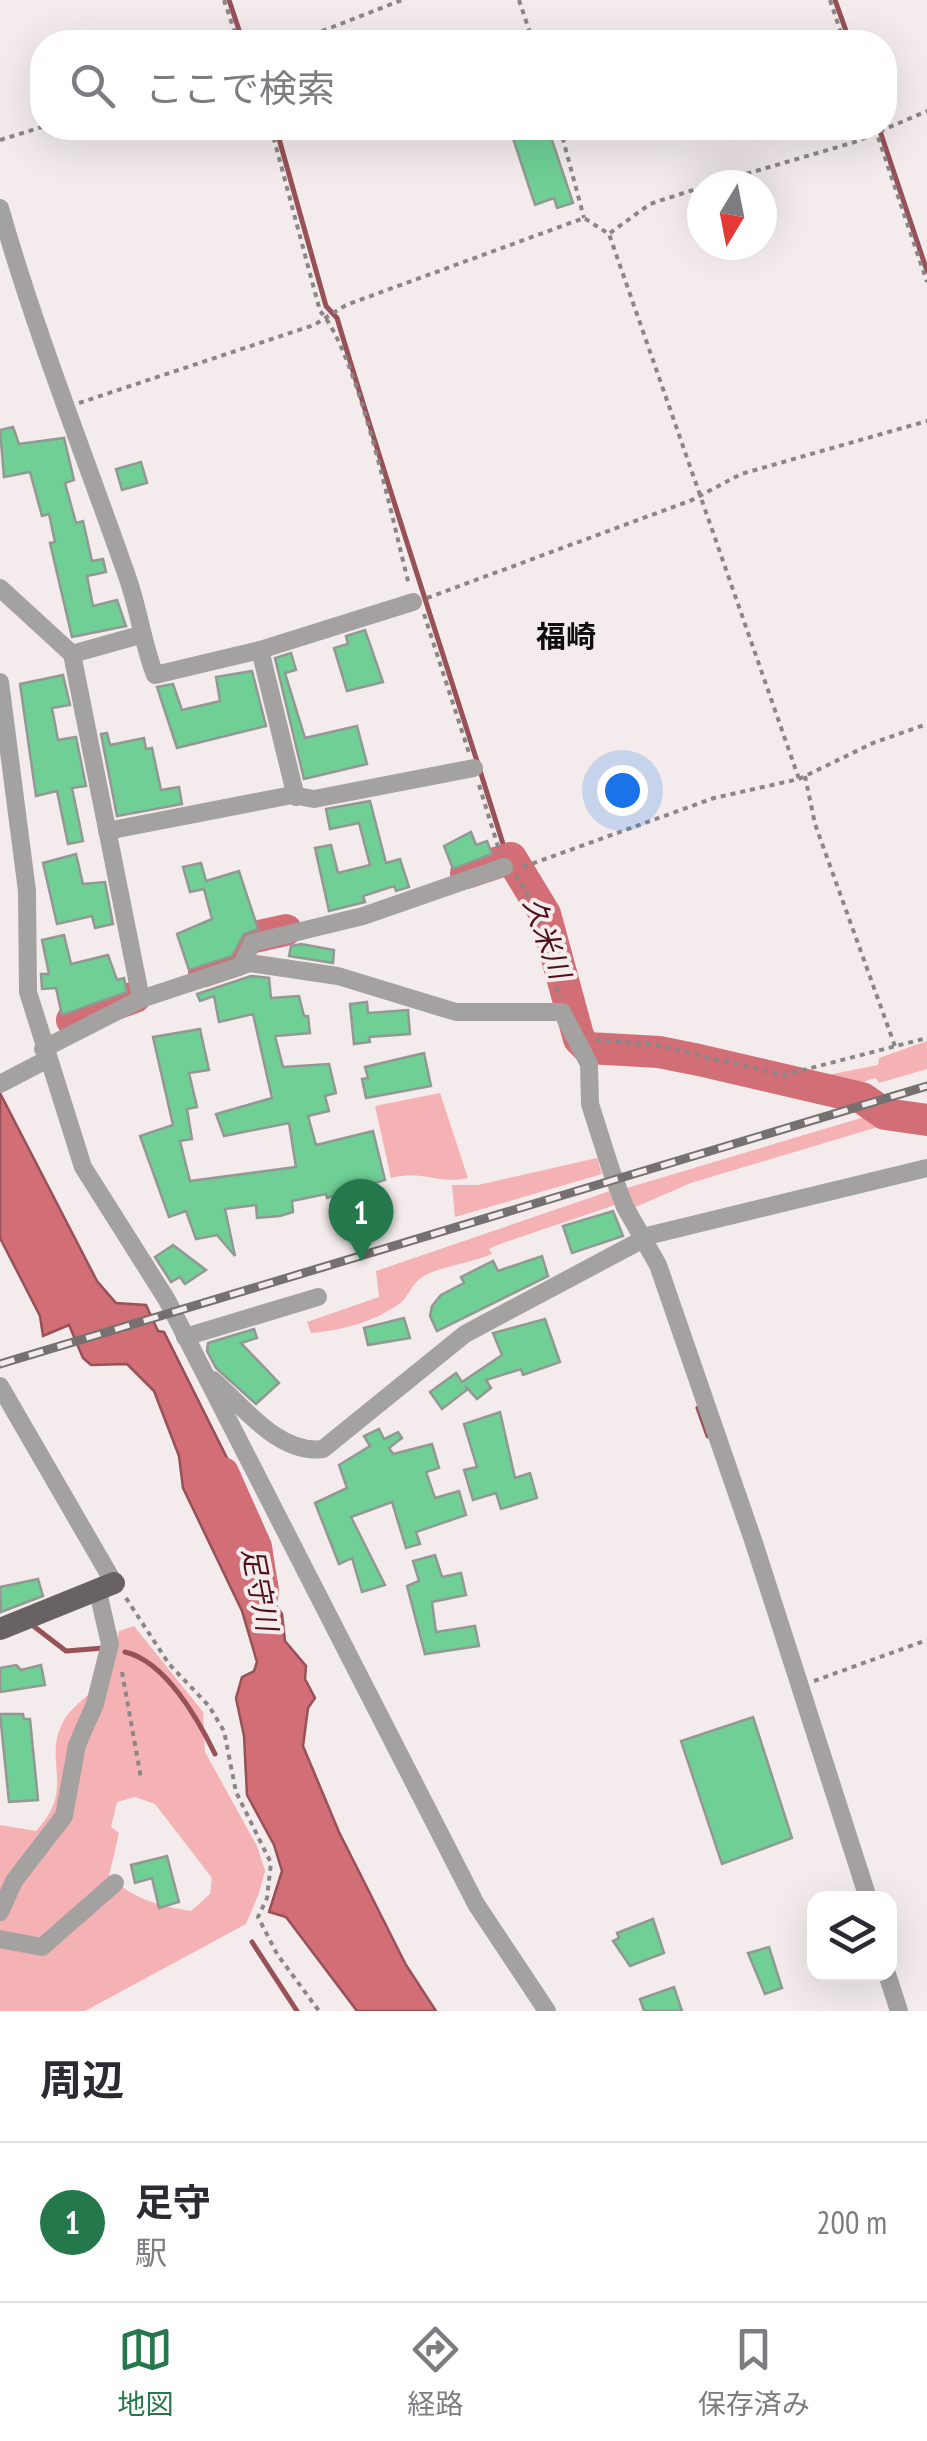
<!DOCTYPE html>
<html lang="ja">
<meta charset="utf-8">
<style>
body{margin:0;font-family:"PT Sans Narrow","Noto Sans JP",sans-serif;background:#f2f2f3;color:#2b2b33}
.controls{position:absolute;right:30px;bottom:30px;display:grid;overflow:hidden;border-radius:20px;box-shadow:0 10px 40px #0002}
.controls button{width:90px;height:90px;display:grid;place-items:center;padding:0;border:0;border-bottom:2px solid #e1e1e2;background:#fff;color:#2b2b33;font:50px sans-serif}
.compass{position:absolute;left:687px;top:170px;width:90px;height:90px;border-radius:50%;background:#fff;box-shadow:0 10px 40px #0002;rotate:190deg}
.you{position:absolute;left:622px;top:790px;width:35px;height:35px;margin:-25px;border:8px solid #fff;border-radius:50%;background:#1a73e8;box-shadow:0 0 0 15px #1a73e833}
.badge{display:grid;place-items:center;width:65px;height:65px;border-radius:50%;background:#24784b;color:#fff;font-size:32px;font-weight:700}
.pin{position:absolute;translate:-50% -82px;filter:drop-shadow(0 2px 5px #0008)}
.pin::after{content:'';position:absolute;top:52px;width:35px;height:30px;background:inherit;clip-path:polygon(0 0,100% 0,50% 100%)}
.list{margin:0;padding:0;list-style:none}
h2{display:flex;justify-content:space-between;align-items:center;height:130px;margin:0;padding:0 40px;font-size:42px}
h2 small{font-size:32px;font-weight:400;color:#7c7c81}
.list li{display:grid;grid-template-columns:65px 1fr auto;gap:30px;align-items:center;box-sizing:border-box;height:160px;padding:0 40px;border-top:2px solid #e1e1e2}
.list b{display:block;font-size:38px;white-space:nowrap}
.list p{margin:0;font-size:32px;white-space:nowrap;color:#7c7c81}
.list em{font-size:32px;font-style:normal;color:#7c7c81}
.icon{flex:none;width:55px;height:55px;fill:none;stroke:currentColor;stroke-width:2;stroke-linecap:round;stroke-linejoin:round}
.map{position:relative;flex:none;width:927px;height:2011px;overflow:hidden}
.search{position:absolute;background:#fff;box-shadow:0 10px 40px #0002;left:30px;right:30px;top:30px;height:110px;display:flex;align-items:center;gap:25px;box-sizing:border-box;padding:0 35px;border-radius:40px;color:#7c7c81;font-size:38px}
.sheet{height:290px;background:#fff}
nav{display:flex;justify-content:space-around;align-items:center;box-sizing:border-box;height:140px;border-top:2px solid #e1e1e2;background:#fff;font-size:28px;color:#7c7c81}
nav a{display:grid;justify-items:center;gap:5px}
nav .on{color:#24784b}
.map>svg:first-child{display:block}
.green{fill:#f5b2b4;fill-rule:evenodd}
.water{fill:#d16e76;stroke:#975157;stroke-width:2.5}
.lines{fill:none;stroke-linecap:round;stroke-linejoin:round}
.stream{stroke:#975157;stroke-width:5}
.river{stroke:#d16e76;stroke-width:32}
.building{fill:#6fcf95;stroke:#929894;stroke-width:2.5}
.path{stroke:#8b8687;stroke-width:4;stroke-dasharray:5 5;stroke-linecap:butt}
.minor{stroke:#a4a1a1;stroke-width:18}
.major{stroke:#686262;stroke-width:22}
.rail-casing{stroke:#767171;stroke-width:9}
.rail{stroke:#f3ebec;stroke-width:5;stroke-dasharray:15;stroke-linecap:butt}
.labels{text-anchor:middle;stroke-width:8;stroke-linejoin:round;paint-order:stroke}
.water-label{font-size:28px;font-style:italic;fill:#4f101a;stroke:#f3ebec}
.quarter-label{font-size:30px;font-weight:bold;fill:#100e0e;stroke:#f3ebec}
</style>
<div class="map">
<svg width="927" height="2011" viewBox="0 0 927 2011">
<rect width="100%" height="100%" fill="#f3ebec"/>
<g class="green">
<path d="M927,1041V1069L879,1083L876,1078L851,1085L813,1078L878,1065L879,1058Z"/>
<path d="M440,1093L468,1178C438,1185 422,1169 391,1178L375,1106Z"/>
<path d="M871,1115L891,1123L691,1183L633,1208L627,1188Z"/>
<path d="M597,1158L602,1174L455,1217L452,1185H478Z"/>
<path d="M610,1191L615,1205L500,1244L489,1249L492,1254C471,1263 442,1266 424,1276C411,1283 410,1296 399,1304C371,1323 343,1330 311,1333L307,1322L379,1297L376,1271Z"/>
<path d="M134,1626L203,1712L205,1752L257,1846L265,1871L259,1893L246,1924L85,2011H0V1825L36,1831C77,1787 42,1762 63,1722C74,1702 100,1690 110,1670C115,1659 116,1643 119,1631ZM135,1797L155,1804L212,1878L210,1894L191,1911C159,1906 133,1899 109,1876L119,1833L111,1827L117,1802Z"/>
</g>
<path class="water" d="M0,1093L97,1281L116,1303L146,1305L158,1331L164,1332L247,1498L249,1511L237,1512L234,1518C245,1550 288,1567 275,1604L282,1614L285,1641L306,1666L305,1679L315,1698L308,1708L303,1746L339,1832L406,1965L436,2011H357L286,1917L269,1912L282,1871L274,1845L247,1795L244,1736L236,1698L242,1677L254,1671L257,1662L242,1611L183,1488L179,1456L154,1391L127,1364L91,1365L83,1358L69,1325L43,1336L40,1316L0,1238Z"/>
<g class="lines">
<g class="stream">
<path d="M229,0L243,42"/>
<path d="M835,0L850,42"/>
<path d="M276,128L326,306L337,318C390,495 449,670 504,847L511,858"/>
<path d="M879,128L927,271"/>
<path d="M698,1408L708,1436"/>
<path d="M32,1625L66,1651L104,1648"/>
<path d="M125,1652C165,1661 198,1719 215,1754"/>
<path d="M252,1942L297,2011"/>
</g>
<g class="river">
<path d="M466,873L511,858L545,914L579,1039L588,1048L659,1052L699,1060L862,1098L885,1114L927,1120"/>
<path d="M204,971L237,960L241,940L286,930"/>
<path d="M72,1020L135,997"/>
<path d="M223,1473L256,1547L263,1592"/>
</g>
</g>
<g class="building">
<path d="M526,128L529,135L548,128L573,203L557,208L554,198L535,205L511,132Z"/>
<path d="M13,427L19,444L64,438L74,480L65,483L76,523L83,521L92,561L103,559L106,572L87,576L93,606L117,600L126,626L72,637L50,543L55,542L49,514L42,516L30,472L4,477L0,430Z"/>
<path d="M141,462L147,483L122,490L116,469Z"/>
<path d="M365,630L383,682L347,691L334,648L348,644L346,636Z"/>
<path d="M291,653L296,670L285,673L305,738L357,726L367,764L304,779L275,658Z"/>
<path d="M252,671L266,726L177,748L157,687L173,684L182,710L220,701L216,677Z"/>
<path d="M63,675L70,705L52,708L58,740L76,737L86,786L72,788L83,841L68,844L57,791L36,796L20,684Z"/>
<path d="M107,733L110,745L144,738L146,749L152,748L161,790L179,787L182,804L117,816L101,734Z"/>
<path d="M370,801L386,863L400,859L409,887L396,891L394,886L363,896L365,902L329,911L315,848L331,845L338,873L370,865L359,823L330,829L326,809Z"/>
<path d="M471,832L476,845L487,841L492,854L453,869L444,846Z"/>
<path d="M76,854L83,884L105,882L113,924L95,928L92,916L57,924L43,863Z"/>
<path d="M201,863L206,881L239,871L258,929L244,934L232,956L189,970L177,934L212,919L204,889L190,892L183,867Z"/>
<path d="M64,935L71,964L108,955L117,980L124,978L127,992L62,1015L56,988L42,989L41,974H49L42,940Z"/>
<path d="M301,944L334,950L333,963L289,956L291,946Z"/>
<path d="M251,976L269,978L271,998L299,996L304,1016H308L310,1033L275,1036L283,1067L329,1064L336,1093L325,1096L329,1111L308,1116L316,1145L373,1131L385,1180L327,1198L326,1194L292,1201L293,1212L280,1216L257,1218L256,1205L225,1209L235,1256L217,1235L196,1239L186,1211L169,1217L140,1136L173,1125L153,1037L200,1029L209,1070L189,1073L197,1107L187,1109L192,1139L180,1141L190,1181L296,1167L289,1123L224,1136L216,1114L272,1098L253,1014L219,1022L214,996L200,1001L197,994Z"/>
<path d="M367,1002L368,1013L408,1010L410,1034L369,1037L370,1042L354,1044L350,1004Z"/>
<path d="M424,1053L431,1086L366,1098L362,1079L368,1078L365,1067Z"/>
<path d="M613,1211L623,1236L572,1253L563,1226Z"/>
<path d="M173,1245L206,1270L185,1284L180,1277L171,1282L155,1257Z"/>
<path d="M542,1256L548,1276L437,1331L430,1316L432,1306L441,1295L464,1283L461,1277L493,1261L498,1271Z"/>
<path d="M404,1318L410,1338L368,1345L364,1328Z"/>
<path d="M545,1319L560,1362L523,1375L521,1369L486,1380L491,1388L477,1399L465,1386L468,1389L442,1409L430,1392L456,1373L462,1382L502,1355L493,1333Z"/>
<path d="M254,1329L257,1338L241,1343L279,1383L256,1404L216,1368L207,1351L208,1343Z"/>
<path d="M500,1412L515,1478L530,1473L537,1498L501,1509L496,1493L473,1500L464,1470L477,1467L464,1424Z"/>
<path d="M379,1429L384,1439L398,1432L402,1438L389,1448L393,1454L432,1444L439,1468L426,1472L435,1498L459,1491L466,1515L416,1532L420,1544L406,1548L392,1502L351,1517L385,1585L362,1592L352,1558L339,1564L315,1503L347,1488L339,1465L370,1446L364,1436Z"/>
<path d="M435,1555L442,1577L461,1573L466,1595L432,1602L436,1632L475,1626L479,1646L425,1654L407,1586L419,1581L413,1561Z"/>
<path d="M38,1579L43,1596L1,1612L0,1587Z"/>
<path d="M16,1665L21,1670L41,1665L45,1685L0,1692V1668Z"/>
<path d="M0,1714H23L24,1719H30L38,1800L9,1802Z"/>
<path d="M753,1717L792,1838L722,1864L681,1741Z"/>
<path d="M167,1856L179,1902L159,1908L152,1878L135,1883L131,1865Z"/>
<path d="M653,1919L664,1953L630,1966L613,1941L619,1938L617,1933Z"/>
<path d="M769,1947L782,1988L765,1994L748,1953Z"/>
<path d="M674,1987L682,2011H644L640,1999Z"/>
</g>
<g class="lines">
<g class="path">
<path d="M224,0L238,42"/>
<path d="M519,0L533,42"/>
<path d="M830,0L844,42"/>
<path d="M294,42L402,0"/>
<path d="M271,128L320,311C358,353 393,523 409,585"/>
<path d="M560,128L584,218"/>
<path d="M875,128L927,282"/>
<path d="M0,140L42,127"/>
<path d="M708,185L855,142L927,111"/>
<path d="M610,233L650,204L702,187"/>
<path d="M79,403L314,325L346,305L584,218L609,234L799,779"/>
<path d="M427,598L692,500L741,474L927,421"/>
<path d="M424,614L469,753"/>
<path d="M805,776L815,824L896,1049"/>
<path d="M479,785L500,853"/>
<path d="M523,867L714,798L799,779L873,743L927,724"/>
<path d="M516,875L538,913L559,998"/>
<path d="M596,1040L652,1044L784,1075L927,1038"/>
<path d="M126,1598L169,1664L209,1706L224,1731L236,1792L271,1863L267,1898L258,1917L277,1954L319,2011"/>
<path d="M122,1672L141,1778"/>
<path d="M814,1681L927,1640"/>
</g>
<g class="minor">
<path d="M0,208C36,334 85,456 128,579C139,611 143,644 155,675L260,650L413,602"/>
<path d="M0,588L72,654L141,999"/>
<path d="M260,650L296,797"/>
<path d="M72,654L140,635"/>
<path d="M0,682L27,891L28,992L83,1167L167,1300L476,1904L547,2011"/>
<path d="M107,831L292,795L314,799L474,768"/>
<path d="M242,964L252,943L363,916L504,867"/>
<path d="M43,1049L141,999L250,963L338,976L456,1012H562L589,1064L590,1104L611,1170L625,1207L658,1265L754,1543L868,1898"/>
<path d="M0,1084L46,1060"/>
<path d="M185,1337L318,1297"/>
<path d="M213,1380C244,1407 279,1455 323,1449L465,1334L651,1235L927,1168"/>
<path d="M0,1386L114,1583"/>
<path d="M0,1912L14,1881L64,1816L77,1745L95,1704L110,1644L98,1592"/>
<path d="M0,1939L42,1947L115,1883"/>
<path d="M887,1974L899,2011"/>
</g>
<path class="major" d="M0,1629L114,1583"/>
<g class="rail-casing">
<path id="rail" d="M0,1364L927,1086"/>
</g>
<use href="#rail" class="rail"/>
</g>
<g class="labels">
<g class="water-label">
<text transform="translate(547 938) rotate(70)" y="10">久米川</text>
<text transform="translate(260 1589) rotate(79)" y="10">足守川</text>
</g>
<g class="quarter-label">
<text x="566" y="647">福崎</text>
</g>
</g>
</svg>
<div class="controls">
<button><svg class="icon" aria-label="layers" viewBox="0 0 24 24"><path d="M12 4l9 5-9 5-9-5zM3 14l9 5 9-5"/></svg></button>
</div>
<svg class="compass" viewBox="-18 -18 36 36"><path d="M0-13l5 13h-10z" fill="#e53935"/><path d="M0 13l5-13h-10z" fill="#7c7c81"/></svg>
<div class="you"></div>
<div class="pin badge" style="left:361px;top:1261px">1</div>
<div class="search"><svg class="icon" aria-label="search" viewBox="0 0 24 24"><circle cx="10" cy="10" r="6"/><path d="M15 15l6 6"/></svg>ここで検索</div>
</div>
<section class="sheet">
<h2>周辺<small></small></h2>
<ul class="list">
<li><span class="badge">1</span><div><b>足守</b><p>駅</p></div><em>200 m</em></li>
</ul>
</section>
<nav>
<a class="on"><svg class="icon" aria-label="map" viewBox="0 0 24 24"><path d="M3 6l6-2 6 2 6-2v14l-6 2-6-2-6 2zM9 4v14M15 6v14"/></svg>地図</a>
<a><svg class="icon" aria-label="directions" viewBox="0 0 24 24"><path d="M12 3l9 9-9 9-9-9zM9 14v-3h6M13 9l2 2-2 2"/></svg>経路</a>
<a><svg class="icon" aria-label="saved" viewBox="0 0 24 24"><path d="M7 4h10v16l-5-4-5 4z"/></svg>保存済み</a>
</nav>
